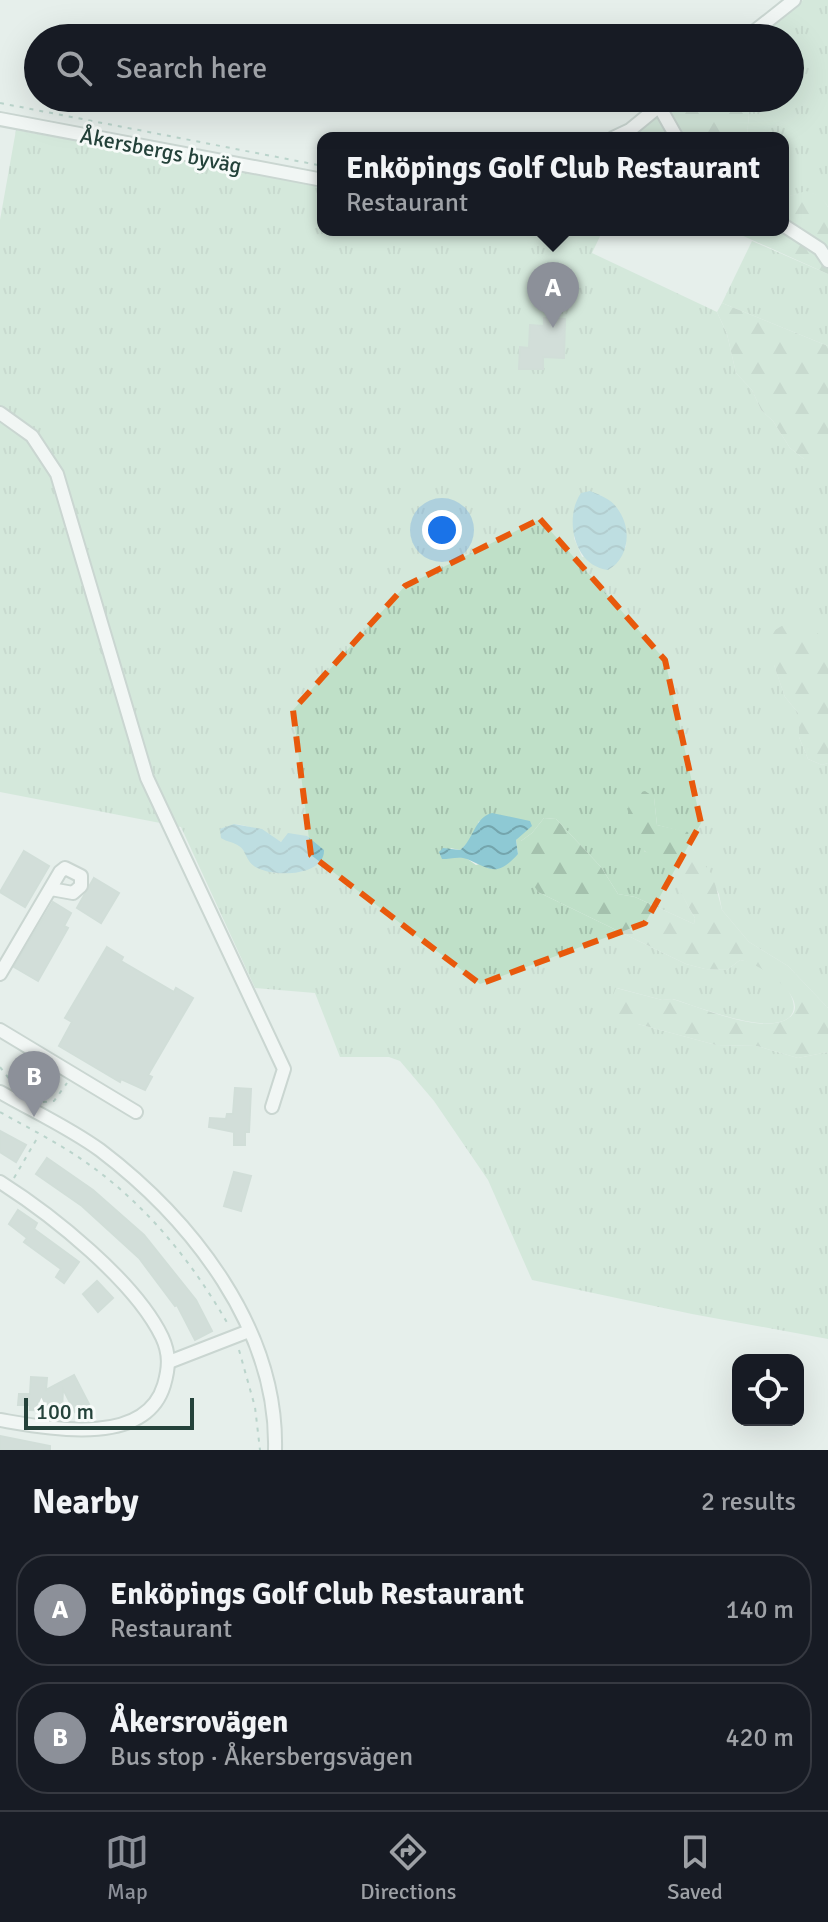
<!DOCTYPE html>
<meta charset="utf-8">
<style>
body{margin:0;font-family:Signika,sans-serif;background:#20242c;color:#f1f3f6}
.controls{position:absolute;right:24px;bottom:24px;display:grid;overflow:hidden;border-radius:16px;box-shadow:0 8px 32px #0002}
.controls button{width:72px;height:72px;display:grid;place-items:center;padding:0;border:0;border-bottom:2px solid #363941;background:#171b24;color:#f1f3f6;font:40px sans-serif}
.scale{position:absolute;left:24px;bottom:20px;width:170px;box-sizing:border-box;padding-left:8px;border:4px solid #24423a;border-top:0;font-size:22px;line-height:28px;white-space:nowrap;color:#24423a;-webkit-text-stroke:6px #f7fbf9;paint-order:stroke}
.you{position:absolute;left:442px;top:530px;width:28px;height:28px;margin:-20px;border:6px solid #fff;border-radius:50%;background:#1a73e8;box-shadow:0 0 0 12px #1a73e833}
.badge{display:grid;place-items:center;width:52px;height:52px;border-radius:50%;background:#8c9099;color:#fff;font-size:26px;font-weight:700}
.pin{position:absolute;translate:-50% -66px;filter:drop-shadow(0 2px 4px #0008)}
.pin::after{content:'';position:absolute;top:42px;width:28px;height:24px;background:inherit;clip-path:polygon(0 0,100% 0,50% 100%)}
.popup{position:absolute;left:317px;top:132px;width:472px;height:104px;box-sizing:border-box;display:grid;place-content:center;border-radius:16px;background:#171b24;filter:drop-shadow(0 2px 6px #0005);font-size:26px;white-space:nowrap;color:#9ea1a6}
.popup b{font-size:30px;color:#f1f3f6}
.popup::after{content:'';position:absolute;left:50%;top:100%;margin-left:-16px;border:16px solid transparent;border-top-color:#171b24}
.list{margin:0;padding:0;list-style:none}
h2{display:flex;justify-content:space-between;align-items:center;height:104px;margin:0;padding:0 32px;font-size:34px}
h2 small{font-size:26px;font-weight:400;color:#9ea1a6}
.list li{display:grid;grid-template-columns:52px 1fr auto;gap:24px;align-items:center;box-sizing:border-box;height:112px;margin:0 16px 16px;padding:0 16px;border:2px solid #363941;border-radius:32px}
.list b{display:block;font-size:30px;white-space:nowrap}
.list p{margin:0;font-size:26px;white-space:nowrap;color:#9ea1a6}
.list em{font-size:26px;font-style:normal;color:#9ea1a6}
.icon{flex:none;width:44px;height:44px;fill:none;stroke:currentColor;stroke-width:2;stroke-linecap:round;stroke-linejoin:round}
.map{position:relative;flex:none;width:828px;height:1450px;overflow:hidden}
.search{position:absolute;background:#171b24;box-shadow:0 8px 32px #0002;left:24px;right:24px;top:24px;height:88px;display:flex;align-items:center;gap:20px;box-sizing:border-box;padding:0 28px;border-radius:44px;color:#9ea1a6;font-size:30px}
.sheet{height:360px;background:#171b24}
nav{display:flex;justify-content:space-around;align-items:center;box-sizing:border-box;height:112px;border-top:2px solid #363941;background:#171b24;font-size:22px;color:#9ea1a6}
nav a{display:grid;justify-items:center;gap:4px}
nav .on{color:#8c9099}
.map>svg:first-child{display:block}
.grass{fill:url(#grass-tufts);fill-rule:evenodd}
.forest{fill:url(#forest-firs)}
.water{fill:url(#water-waves)}
.building{fill:#bbcac4;stroke:#b8c9c2;stroke-width:2}
.lines{fill:none;stroke-linecap:round;stroke-linejoin:round}
.service-casing{stroke:#a8b8b2;stroke-width:10}
.minor-casing{stroke:#a8b8b2;stroke-width:16}
.path{stroke:#86b3a5;stroke-width:2;stroke-dasharray:4 6;stroke-linecap:butt}
.service{stroke:#fff;stroke-width:6}
.minor{stroke:#fff;stroke-width:12}
.marked{fill:none;stroke:#e8590c;stroke-width:6;stroke-dasharray:16 10;stroke-linejoin:round}
.labels{text-anchor:middle;stroke-width:6;stroke-linejoin:round;paint-order:stroke}
.street-label{font-size:22px;fill:#24423a;stroke:#f7fbf9}
</style>
<div class="map">
<svg width="828" height="1450" viewBox="0 0 828 1450">
<defs>
<pattern id="grass-tufts" width="24" height="20" patternUnits="userSpaceOnUse" patternTransform="scale(2)"><rect width="24" height="20" fill="#bfe0c8"/><path d="M3 7l-1-3M5 7V3M7 7l1-3M15 17l-1-3M17 17v-4M19 17l1-3" fill="none" stroke="#a4c1ad"/></pattern>
<pattern id="forest-firs" width="22" height="20" patternUnits="userSpaceOnUse" patternTransform="scale(2)"><rect width="22" height="20" fill="#bfe0c8"/><path d="M5 1l3.5 6h-7zM16 11l3.5 6h-7z" fill="#a4c1ad"/></pattern>
<pattern id="water-waves" width="16" height="10" patternUnits="userSpaceOnUse" patternTransform="scale(2)"><rect width="16" height="10" fill="#8ec9d4"/><path d="M0 5q4-4 8 0t8 0" fill="none" stroke="#74a5ad"/></pattern>
</defs>
<rect width="100%" height="100%" fill="#e6efeb"/>
<g class="grass">
<path d="M803,0H828V207C816,187 803,192 783,198V138H747L750,98H790V38L757,37Z"/>
<path d="M16,130L323,186V230H603L592,253L717,312L727,334L736,373L752,390L761,410L773,421L790,448L804,459H828V645L774,665L785,697L799,714V737L808,759L822,765L828,763V1008L788,966L749,942L722,910L719,894L693,849L688,833L657,825L654,798L644,851C671,860 681,896 695,918L694,924L635,897L618,894L601,867L556,819L544,818L532,833L521,841L538,892L686,964L705,969L727,970L740,960C752,961 766,968 775,975C787,985 806,1012 783,1021C757,1031 699,1007 673,999L662,1000L617,988L638,1024L716,1045L757,1046L798,1058L828,1052V1339L692,1314L532,1280L488,1180L434,1101L400,1061L389,1057H340L315,993L255,988L181,827L0,792V220ZM600,495C620,507 627,523 626,547L582,557L574,538L577,500ZM479,821L519,836L516,840L518,854L476,865L466,858L457,857L450,848L460,850C470,842 475,833 479,821ZM234,824C253,826 265,833 281,842L284,840L304,871C294,872 281,875 271,872C248,865 238,845 234,824Z"/>
<path d="M752,241L828,274V346L722,303Z"/>
</g>
<g class="forest">
<path d="M676,98H750L747,138H623Z"/>
<path d="M806,191L821,196L828,207V274L730,230H783V198Z"/>
<path d="M722,303L828,346V459H804L790,448L773,421L761,410L752,390L736,373L727,334L717,312Z"/>
<path d="M799,623L815,630L828,645V763L822,765L808,759L799,737V714L785,697L779,680L768,647L770,633L785,624Z"/>
<path d="M645,791L654,797L657,825L688,832L693,849L713,876L722,910L749,942L788,966L828,1008V1052L798,1058L757,1046L716,1045L638,1024L617,1013L612,998L616,988L662,1000L672,999C700,1007 756,1032 783,1021C820,1006 762,963 740,960L727,970L705,969L686,964L538,892L519,861L521,841L532,833L544,818L556,819L601,867L618,894L635,897L694,924L695,918C685,902 677,883 666,868C657,857 650,856 641,848C627,834 625,812 632,794Z"/>
</g>
<g class="water">
<path d="M590,491C600,495 611,499 617,508C632,527 630,558 608,570C573,566 564,517 581,493Z"/>
<path d="M492,813L530,821L532,826L516,840L518,854C497,877 492,870 467,859C459,856 450,859 442,859L439,852L443,848L460,850C474,839 474,818 492,813Z"/>
<path d="M234,824L262,829L281,842L288,833L307,836L324,850C325,877 271,878 254,866C246,861 246,850 239,846C234,842 227,842 221,838L220,829Z"/>
</g>
<g class="building">
<path d="M544,318L565,319L564,358L543,357V369H519L520,347L529,348L530,325L544,326Z"/>
<path d="M24,851L49,866L25,907L0,892Z"/>
<path d="M94,878L119,893L101,923L77,908Z"/>
<path d="M53,902L71,913L64,926L68,928L38,981L14,967Z"/>
<path d="M107,947L123,957L121,961L174,992L176,988L193,998L148,1075L152,1077L145,1090L121,1079L120,1082L59,1046L72,1022L65,1018Z"/>
<path d="M235,1088L251,1089L249,1132H245V1145H234V1132L209,1127L210,1118L226,1119L227,1114H233Z"/>
<path d="M0,1131L26,1145L16,1162L0,1152Z"/>
<path d="M47,1158L93,1190L144,1235L196,1300L212,1331L195,1340L177,1305L175,1306L139,1258L82,1206L36,1174Z"/>
<path d="M234,1172L251,1176L241,1211L224,1206Z"/>
<path d="M18,1210L37,1223L34,1229L79,1262L64,1283L56,1277L61,1269L24,1242L27,1238L9,1224Z"/>
<path d="M97,1281L113,1298L98,1312L83,1294Z"/>
<path d="M74,1375L89,1404L75,1412L63,1389L62,1411L30,1410V1405H18L19,1394H30L31,1377L47,1378L46,1390Z"/>
<path d="M0,1436L50,1446V1450H0Z"/>
</g>
<g class="lines">
<g class="service-casing">
<path id="service" d="M455,230L461,231"/>
</g>
<g class="minor-casing">
<g id="minor">
<path d="M746,38L794,0"/>
<path d="M659,106L677,138"/>
<path d="M0,119L323,180"/>
<path d="M613,138L630,130L669,98"/>
<path d="M783,225L820,249L828,261"/>
<path d="M0,413L32,436L57,474L147,778L284,1069L272,1107"/>
<path d="M0,974L60,872L65,868L81,876V886L73,893L51,889"/>
<path d="M0,1030L136,1112"/>
<path d="M0,1092C33,1111 70,1128 100,1150C192,1220 278,1329 275,1450"/>
<path d="M0,1182C52,1215 135,1281 162,1337C170,1354 169,1368 164,1385C145,1448 48,1428 0,1420"/>
<path d="M169,1362L249,1331"/>
</g>
</g>
<g class="path">
<path d="M0,103L323,166"/>
<path d="M0,1067L14,1085"/>
<path d="M43,1102L54,1101L67,1083"/>
<path d="M0,1112C21,1124 43,1135 64,1148C135,1191 188,1254 229,1326"/>
<path d="M14,1178L39,1135"/>
<path d="M239,1350L255,1407L260,1450"/>
</g>
<use href="#service" class="service"/>
<use href="#minor" class="minor"/>
</g>
<path d="M0 0H828V1450H0ZM540,519L665,660L701,823L645,923L480,984L311,855L293,710L405,586Z" fill="#e6efeb" fill-opacity=".55" fill-rule="evenodd"/>
<path class="marked" d="M540,519L665,660L701,823L645,923L480,984L311,855L293,710L405,586Z"/>
<g class="labels">
<g class="street-label">
<text transform="translate(161 150) rotate(11)" y="8">Åkersbergs byväg</text>
</g>
</g>
</svg>
<div class="controls">
<button><svg class="icon" aria-label="locate" viewBox="0 0 24 24"><circle cx="12" cy="12" r="6"/><path d="M12 2v4M12 18v4M2 12h4M18 12h4"/></svg></button>
</div>
<div class="scale">100 m</div>
<div class="you"></div>
<div class="pin badge" style="left:553px;top:328px">A</div>
<div class="popup"><b>Enköpings Golf Club Restaurant</b>Restaurant</div>
<div class="pin badge" style="left:34px;top:1117px">B</div>
<div class="search"><svg class="icon" aria-label="search" viewBox="0 0 24 24"><circle cx="10" cy="10" r="6"/><path d="M15 15l6 6"/></svg>Search here</div>
</div>
<section class="sheet">
<h2>Nearby<small>2 results</small></h2>
<ul class="list">
<li><span class="badge">A</span><div><b>Enköpings Golf Club Restaurant</b><p>Restaurant</p></div><em>140 m</em></li>
<li><span class="badge">B</span><div><b>Åkersrovägen</b><p>Bus stop · Åkersbergsvägen</p></div><em>420 m</em></li>
</ul>
</section>
<nav>
<a class="on"><svg class="icon" aria-label="map" viewBox="0 0 24 24"><path d="M3 6l6-2 6 2 6-2v14l-6 2-6-2-6 2zM9 4v14M15 6v14"/></svg>Map</a>
<a><svg class="icon" aria-label="directions" viewBox="0 0 24 24"><path d="M12 3l9 9-9 9-9-9zM9 14v-3h6M13 9l2 2-2 2"/></svg>Directions</a>
<a><svg class="icon" aria-label="saved" viewBox="0 0 24 24"><path d="M7 4h10v16l-5-4-5 4z"/></svg>Saved</a>
</nav>
